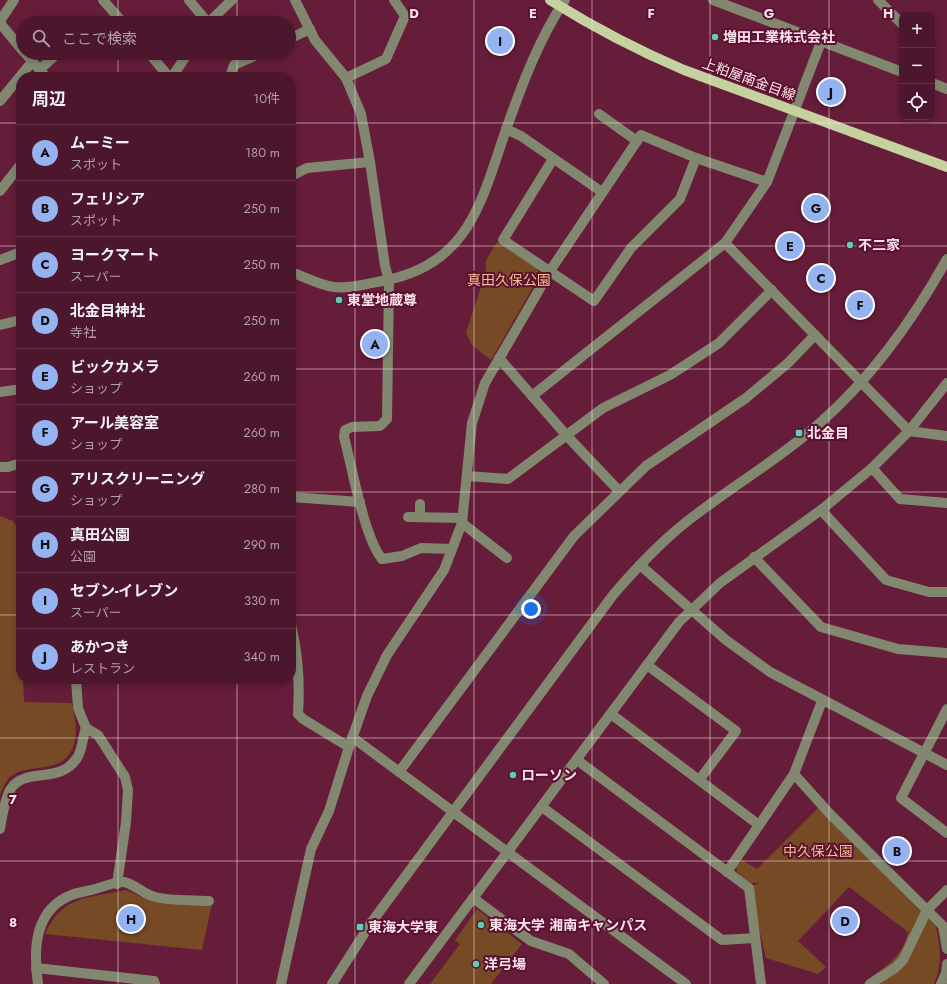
<!DOCTYPE html>
<html lang="ja">
<meta charset="utf-8">
<style>
body{margin:0;font-family:Jost,"Noto Sans JP",sans-serif;background:#531f34;color:#f1f3f6}
.controls{position:absolute;right:12px;top:12px;display:grid;overflow:hidden;border-radius:8px;box-shadow:0 2px 6px #0003}
.controls button{width:36px;height:36px;display:grid;place-items:center;padding:0;border:0;border-bottom:1px solid #633548;background:#4c162c;color:#f1f3f6;font:20px sans-serif}
.you{position:absolute;left:531px;top:609px;width:14px;height:14px;margin:-10px;border:3px solid #fff;border-radius:50%;background:#1a73e8;box-shadow:0 0 0 6px #1a73e833}
.badge{display:grid;place-items:center;width:26px;height:26px;border-radius:50%;background:#95b2f1;color:#111;font-size:13px;font-weight:700}
.pin{position:absolute;translate:-50% -50%;border:2px solid #fff;box-shadow:0 1px 4px #0006}
.list{margin:0;padding:0;list-style:none}
h2{display:flex;justify-content:space-between;align-items:center;height:52px;margin:0;padding:0 16px;font-size:17px}
h2 small{font-size:13px;font-weight:400;color:#b29fa9}
.list li{display:grid;grid-template-columns:26px 1fr auto;gap:12px;align-items:center;box-sizing:border-box;height:56px;padding:0 16px;border-top:1px solid #633548}
.list b{display:block;font-size:15px;white-space:nowrap}
.list p{margin:0;font-size:13px;white-space:nowrap;color:#b29fa9}
.list em{font-size:13px;font-style:normal;color:#b29fa9}
.icon{flex:none;width:22px;height:22px;fill:none;stroke:currentColor;stroke-width:2;stroke-linecap:round;stroke-linejoin:round}
.map{position:relative;flex:none;width:947px;height:984px;overflow:hidden}
.search{position:absolute;background:#4c162c;box-shadow:0 2px 6px #0003;left:16px;top:16px;width:280px;height:44px;display:flex;align-items:center;gap:10px;box-sizing:border-box;padding:0 14px;border-radius:22px;color:#b29fa9;font-size:15px}
.panel{position:absolute;background:#4c162c;box-shadow:0 2px 6px #0003;left:16px;top:72px;width:280px;height:612px;border-radius:16px}
.map>svg:first-child{display:block}
.green{fill:#754a24}
.lines{fill:none;stroke-linecap:round;stroke-linejoin:round}
.minor{stroke:#81886f;stroke-width:10}
.major{stroke:#c5d29f;stroke-width:10}
.grid{fill:none;stroke:#fee2e9;stroke-width:1;stroke-opacity:0.55}
.poi-dot{fill:#5cceba;stroke:#5a1130;stroke-width:1.5}
.labels{text-anchor:middle;stroke-width:4;stroke-linejoin:round;paint-order:stroke}
.poi-label{font-size:14px;font-weight:bold;fill:#fee2e9;stroke:#5a1130;text-anchor:start}
.street-label{font-size:14px;fill:#fee2e9;stroke:#5a1130}
.park-label{font-size:14px;fill:#f6bc8e;stroke:#5a1130}
.grid-label{font-size:13px;text-anchor:middle;font-weight:bold;fill:#fee2e9;stroke:#5a1130;stroke-width:4;stroke-linejoin:round;paint-order:stroke}
</style>
<div class="map">
<svg width="947" height="984" viewBox="0 0 947 984">
<rect width="100%" height="100%" fill="#661d3a"/>
<g class="green">
<path d="M497,242L536,267L540,275L491,360L472,345L466,333L486,271L485,262Z"/>
<path d="M0,516L13,521L20,532L21,679H23L24,702L71,703C79,726 80,760 50,766C37,769 22,768 11,776C6,780 3,789 0,795Z"/>
<path d="M818,808L936,927C940,946 943,965 934,984H863C881,968 903,959 908,932L849,887L798,941L826,967L818,974L766,958L749,887L760,883H751L738,873L736,867L742,860L757,869Z"/>
<path d="M126,890L146,899L212,904L202,950L45,934C62,895 89,898 126,890Z"/>
<path d="M477,909L522,944L491,984H430L460,944L455,940Z"/>
</g>
<g class="lines">
<g class="minor">
<path d="M103,0L123,23"/>
<path d="M189,0L208,23L232,0"/>
<path d="M295,0L315,40L346,78L361,114L370,162L385,266L389,280L387,419L380,426L352,427L345,430L344,437C352,467 364,537 382,559L402,556L421,548L452,549"/>
<path d="M713,0L902,72"/>
<path d="M878,0L902,24"/>
<path d="M0,21L14,0"/>
<path d="M0,23L23,51"/>
<path d="M289,39L310,29"/>
<path d="M25,53L46,77"/>
<path d="M149,53L169,77"/>
<path d="M39,70L58,53"/>
<path d="M172,77L188,53"/>
<path d="M230,77L234,65L261,53"/>
<path d="M346,78L386,59L405,16L394,0"/>
<path d="M932,83L947,89"/>
<path d="M0,101L32,62"/>
<path d="M599,114L637,141"/>
<path d="M506,129L521,136L602,192"/>
<path d="M553,159L503,240L594,301L631,248L680,199L696,158"/>
<path d="M291,176L307,168L370,162"/>
<path d="M0,191L21,164"/>
<path d="M725,243L909,431L947,436"/>
<path d="M0,260L21,252"/>
<path d="M291,272C305,277 319,285 334,287C349,289 367,284 382,281C472,265 482,197 508,124C523,82 540,37 565,0"/>
<path d="M0,325L21,320"/>
<path d="M499,358L567,436L619,491"/>
<path d="M0,392L21,389"/>
<path d="M532,396L725,243L767,182L821,42"/>
<path d="M0,467H8L21,463"/>
<path d="M872,468L900,499L947,503"/>
<path d="M467,476L508,479L603,408L670,375L719,343L772,290"/>
<path d="M291,497L360,502"/>
<path d="M420,504V517"/>
<path d="M821,510L886,580L929,592H947"/>
<path d="M408,517L462,518"/>
<path d="M462,523L507,558"/>
<path d="M754,557L821,627L898,649L947,653"/>
<path d="M640,565L726,640L770,672L947,765"/>
<path d="M291,625C298,654 300,684 298,714L303,719L349,747"/>
<path d="M647,665L736,731L700,779"/>
<path d="M76,679L78,708L86,728L98,735L125,777L128,790L126,822L117,884"/>
<path d="M947,709L901,798L947,833"/>
<path d="M611,714L759,825"/>
<path d="M352,737L686,984"/>
<path d="M577,760L749,888L761,984"/>
<path d="M399,772L574,536L646,466L746,398L788,363L815,335"/>
<path d="M794,774L830,814L943,926L947,949"/>
<path d="M542,807L722,940L755,938"/>
<path d="M0,829C2,816 4,802 10,790C24,766 60,785 77,758C83,749 82,738 86,728"/>
<path d="M727,872L794,774L822,701"/>
<path d="M473,898L531,941L569,954L604,984"/>
<path d="M36,968L154,981L155,984"/>
<path d="M38,984C33,949 34,908 74,894C81,892 88,891 95,889C103,887 116,881 124,882C134,884 143,893 152,896C164,901 195,900 209,901"/>
<path d="M281,984L311,849L329,811L349,747L367,696L387,655L444,570L462,523L472,423L485,383L550,271L641,135L696,158L767,182"/>
<path d="M332,984L371,923L613,595C639,565 666,536 698,513C739,482 783,456 822,421C874,375 913,320 947,259"/>
<path d="M409,984L679,622L720,583L821,510L872,468L909,431L947,383"/>
<path d="M870,984L895,968L903,960L927,910L947,890"/>
<path d="M941,984L946,973L947,964"/>
</g>
<path class="major" d="M550,0C593,27 637,50 684,70L947,167"/>
</g>
<path class="grid" d="M118,0V23M237,0V23M355,0V984M474,0V984M592,0V984M710,0V984M829,0V984M118,53V77M237,53V77M0,123H21M291,123H947M0,246H21M291,246H947M0,369H21M291,369H947M0,492H21M291,492H947M0,615H21M291,615H947M118,679V984M237,679V984M0,738H947M0,861H947"/>
<g class="poi-dot">
<circle cx="715" cy="37" r="4"/>
<circle cx="850" cy="245" r="4"/>
<circle cx="339" cy="300" r="4"/>
<rect x="795" y="429" width="8" height="8" rx="2"/>
<circle cx="513" cy="775" r="4"/>
<circle cx="481" cy="925" r="4"/>
<rect x="356" y="923" width="8" height="8" rx="2"/>
<circle cx="476" cy="964" r="4"/>
</g>
<g class="labels">
<g class="poi-label">
<text x="723" y="42">増田工業株式会社</text>
<text x="858" y="250">不二家</text>
<text x="347" y="305">東堂地蔵尊</text>
<text x="807" y="438">北金目</text>
<text x="521" y="780">ローソン</text>
<text x="489" y="930">東海大学 湘南キャンパス</text>
<text x="368" y="932">東海大学東</text>
<text x="484" y="969">洋弓場</text>
</g>
<g class="street-label">
<text transform="translate(749 79) rotate(20)" y="5">上粕屋南金目線</text>
</g>
<g class="park-label">
<text x="509" y="285">真田久保公園</text>
<text x="818" y="856">中久保公園</text>
</g>
</g>
<g class="grid-label">
<text x="414" y="18">D</text>
<text x="533" y="18">E</text>
<text x="651" y="18">F</text>
<text x="769" y="18">G</text>
<text x="888" y="18">H</text>
<text x="13" y="804">7</text>
<text x="13" y="927">8</text>
</g>
</svg>
<div class="controls">
<button>+</button>
<button>−</button>
<button><svg class="icon" aria-label="locate" viewBox="0 0 24 24"><circle cx="12" cy="12" r="6"/><path d="M12 2v4M12 18v4M2 12h4M18 12h4"/></svg></button>
</div>
<div class="you"></div>
<div class="pin badge" style="left:375px;top:344px">A</div>
<div class="pin badge" style="left:897px;top:851px">B</div>
<div class="pin badge" style="left:821px;top:278px">C</div>
<div class="pin badge" style="left:845px;top:921px">D</div>
<div class="pin badge" style="left:790px;top:246px">E</div>
<div class="pin badge" style="left:860px;top:305px">F</div>
<div class="pin badge" style="left:816px;top:208px">G</div>
<div class="pin badge" style="left:131px;top:919px">H</div>
<div class="pin badge" style="left:500px;top:41px">I</div>
<div class="pin badge" style="left:831px;top:92px">J</div>
<div class="search"><svg class="icon" aria-label="search" viewBox="0 0 24 24"><circle cx="10" cy="10" r="6"/><path d="M15 15l6 6"/></svg>ここで検索</div>
<section class="panel">
<h2>周辺<small>10件</small></h2>
<ul class="list">
<li><span class="badge">A</span><div><b>ムーミー</b><p>スポット</p></div><em>180 m</em></li>
<li><span class="badge">B</span><div><b>フェリシア</b><p>スポット</p></div><em>250 m</em></li>
<li><span class="badge">C</span><div><b>ヨークマート</b><p>スーパー</p></div><em>250 m</em></li>
<li><span class="badge">D</span><div><b>北金目神社</b><p>寺社</p></div><em>250 m</em></li>
<li><span class="badge">E</span><div><b>ビックカメラ</b><p>ショップ</p></div><em>260 m</em></li>
<li><span class="badge">F</span><div><b>アール美容室</b><p>ショップ</p></div><em>260 m</em></li>
<li><span class="badge">G</span><div><b>アリスクリーニング</b><p>ショップ</p></div><em>280 m</em></li>
<li><span class="badge">H</span><div><b>真田公園</b><p>公園</p></div><em>290 m</em></li>
<li><span class="badge">I</span><div><b>セブン-イレブン</b><p>スーパー</p></div><em>330 m</em></li>
<li><span class="badge">J</span><div><b>あかつき</b><p>レストラン</p></div><em>340 m</em></li>
</ul>
</section>
</div>
